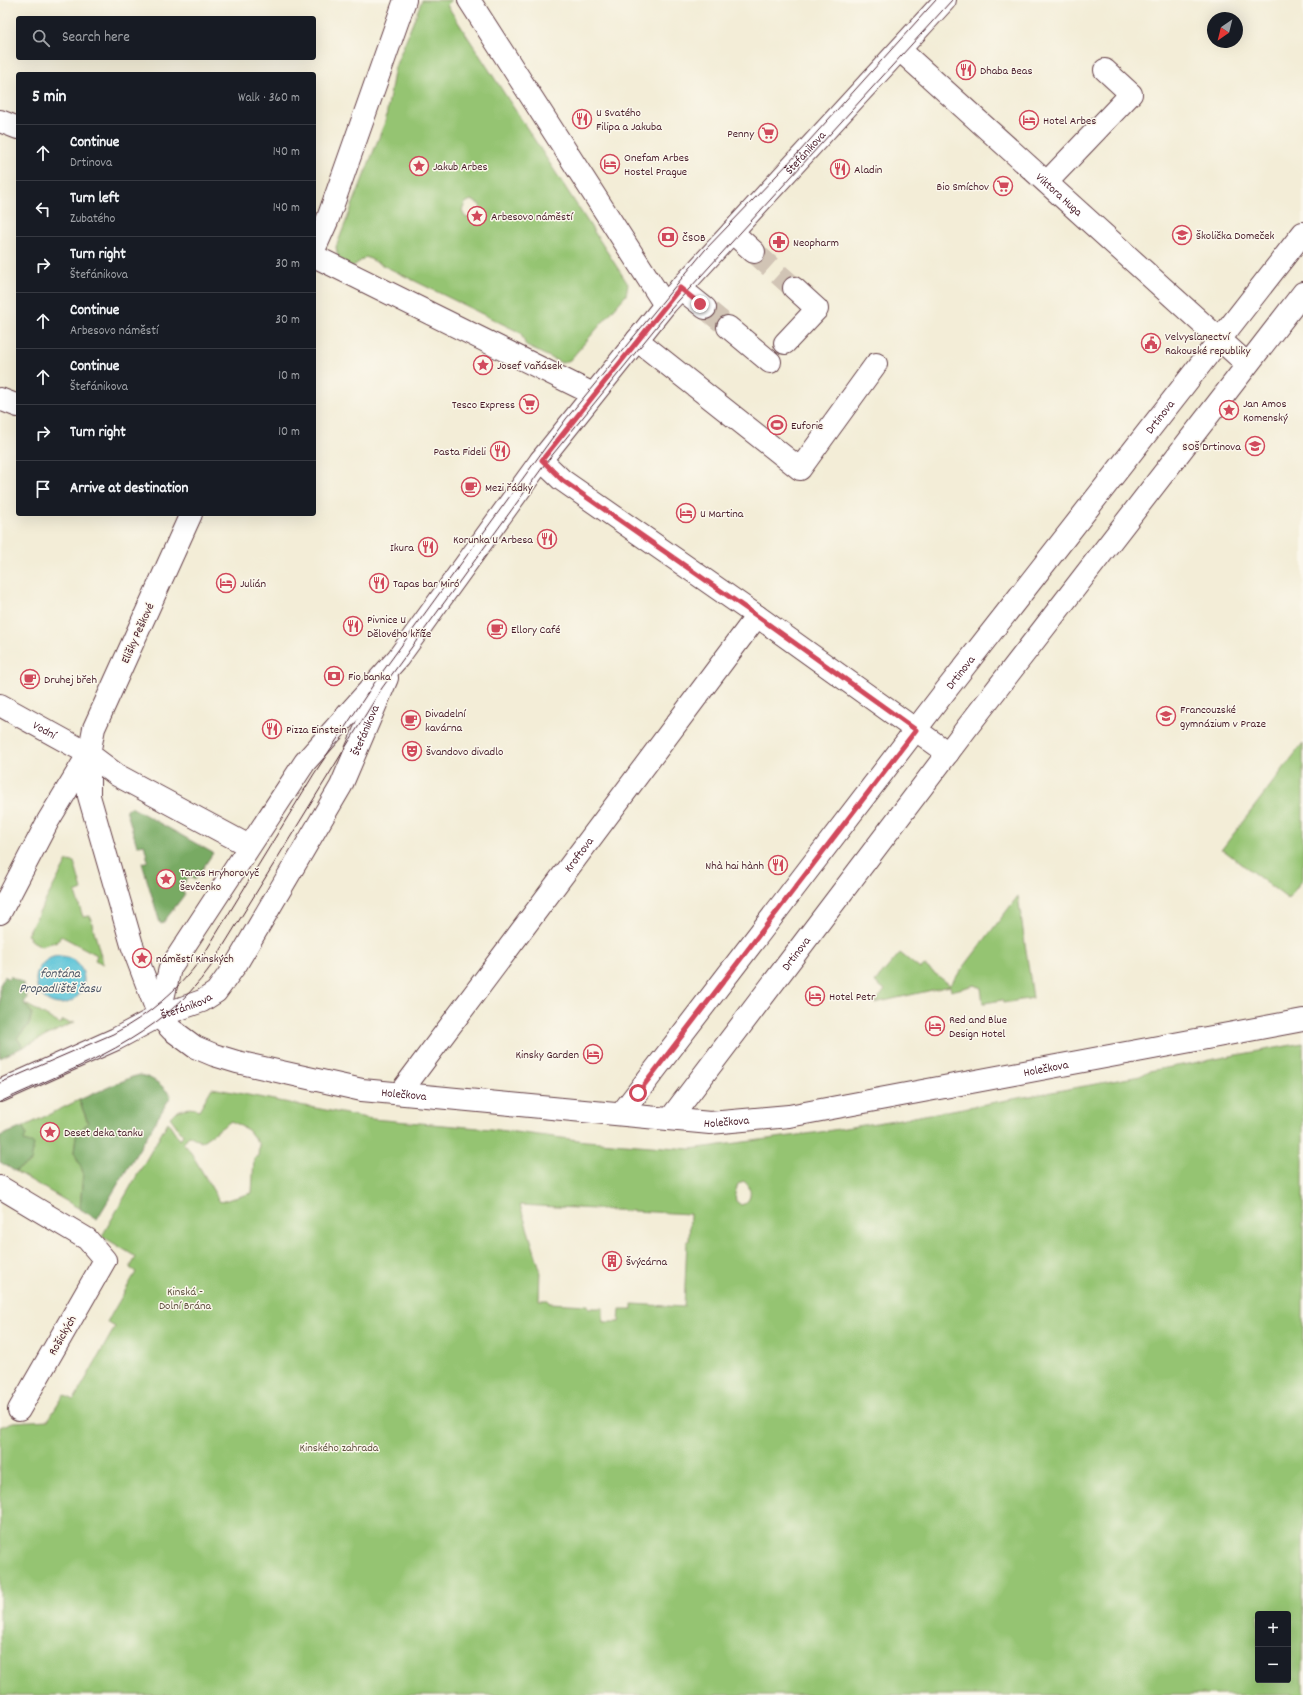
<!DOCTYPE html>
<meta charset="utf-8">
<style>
body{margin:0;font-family:Dekko,sans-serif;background:#242831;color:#f1f3f6}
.controls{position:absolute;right:12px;bottom:12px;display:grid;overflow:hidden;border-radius:4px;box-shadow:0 4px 16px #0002}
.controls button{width:36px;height:36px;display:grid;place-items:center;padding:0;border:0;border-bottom:1px solid #363941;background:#171b24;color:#f1f3f6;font:20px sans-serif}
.compass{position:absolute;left:1207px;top:12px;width:36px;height:36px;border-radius:50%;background:#171b24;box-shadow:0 4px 16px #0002;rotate:215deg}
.stop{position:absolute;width:12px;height:12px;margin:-9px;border:3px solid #d1495b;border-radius:50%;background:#fff}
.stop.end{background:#d1495b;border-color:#fff;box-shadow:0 1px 4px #0008}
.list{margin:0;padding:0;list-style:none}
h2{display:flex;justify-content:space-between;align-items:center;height:52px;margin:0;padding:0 16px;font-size:17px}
h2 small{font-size:13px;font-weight:400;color:#9ea1a6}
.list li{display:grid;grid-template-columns:26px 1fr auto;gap:12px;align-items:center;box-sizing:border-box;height:56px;padding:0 16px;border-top:1px solid #363941}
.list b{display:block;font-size:15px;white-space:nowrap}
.list p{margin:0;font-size:13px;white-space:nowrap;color:#9ea1a6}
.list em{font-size:13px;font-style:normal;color:#9ea1a6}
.icon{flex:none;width:22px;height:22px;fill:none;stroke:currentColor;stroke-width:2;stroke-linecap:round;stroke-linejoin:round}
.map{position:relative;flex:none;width:1303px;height:1695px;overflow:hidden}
.search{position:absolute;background:#171b24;box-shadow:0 4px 16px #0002;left:16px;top:16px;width:300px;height:44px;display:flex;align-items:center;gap:10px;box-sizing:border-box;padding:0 14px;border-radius:4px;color:#9ea1a6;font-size:15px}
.panel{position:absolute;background:#171b24;box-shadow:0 4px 16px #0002;left:16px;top:72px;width:300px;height:444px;border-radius:4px}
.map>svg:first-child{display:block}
.green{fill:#95c472;stroke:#70724e;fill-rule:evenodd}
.forest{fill:#78aa64;stroke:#616448}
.water{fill:#5cc4d8;stroke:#537282}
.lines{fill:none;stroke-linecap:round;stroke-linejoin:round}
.minor-tunnel{stroke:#d1c4b5;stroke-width:22;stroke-dasharray:22 11;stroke-linecap:butt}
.minor-casing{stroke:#633e45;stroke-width:24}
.minor{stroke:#fff;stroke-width:22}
.tram{stroke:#4a1f2b;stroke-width:1}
.route{stroke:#d1495b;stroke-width:5}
.labels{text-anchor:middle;stroke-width:3;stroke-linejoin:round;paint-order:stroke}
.poi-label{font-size:12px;fill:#4a1f2b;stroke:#fbf7ec;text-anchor:start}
.street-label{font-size:12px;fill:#4a1f2b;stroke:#fbf7ec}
.park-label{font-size:12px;fill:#605140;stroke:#fbf7ec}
.water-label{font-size:13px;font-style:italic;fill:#505968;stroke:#fbf7ec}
</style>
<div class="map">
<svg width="1303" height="1695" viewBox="0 0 1303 1695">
<rect width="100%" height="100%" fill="#fbf7ec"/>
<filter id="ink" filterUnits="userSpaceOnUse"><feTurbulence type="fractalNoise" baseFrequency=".025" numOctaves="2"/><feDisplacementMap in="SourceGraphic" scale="8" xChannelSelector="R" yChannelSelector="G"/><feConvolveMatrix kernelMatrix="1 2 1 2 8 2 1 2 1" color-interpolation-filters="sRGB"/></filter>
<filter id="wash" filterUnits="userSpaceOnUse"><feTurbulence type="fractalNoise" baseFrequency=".012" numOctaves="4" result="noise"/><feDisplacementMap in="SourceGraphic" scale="16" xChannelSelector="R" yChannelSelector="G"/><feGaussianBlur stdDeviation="0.9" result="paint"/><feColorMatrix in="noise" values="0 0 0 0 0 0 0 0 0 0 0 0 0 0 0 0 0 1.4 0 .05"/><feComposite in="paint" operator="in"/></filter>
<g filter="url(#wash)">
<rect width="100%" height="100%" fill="#f3edd7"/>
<g class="green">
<path d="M422,0H452L447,5L628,284L626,295L570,360L562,363L526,346L521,333L366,257L352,267L338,257L336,247L385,122L395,67ZM471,200L479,204C483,210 481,215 474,219L465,217L462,211L465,203Z"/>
<path d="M1303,743V879L1288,899L1222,849Z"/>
<path d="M67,861L74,862L82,890L75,893L83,917L90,916L103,964L95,960L97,955L61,936L58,941L41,946L29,939L30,937L27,935Z"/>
<path d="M1018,896L1033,998L1003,1003L1002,1000L985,1003H983L981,988L975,985L951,991L950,986L875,1003L885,990L875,982L900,953L920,969L924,965L950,985Z"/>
<path d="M24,1003L60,1024L63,1020L69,1023L75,1022L23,1047L17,1038L29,1025L32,1013Z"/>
<path d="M1303,1043V1695H0V1427L13,1422L48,1420L64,1395L73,1400L75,1398L115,1327L107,1322L136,1272L130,1268L136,1257L102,1236L168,1122L180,1140L183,1135L170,1117C178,1109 188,1106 199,1110L212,1088L372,1119L491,1129L586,1141L690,1149L814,1133L919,1116L1140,1076L1149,1071ZM231,1121L248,1130L259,1144L258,1156L254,1158L252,1193L220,1202L187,1146L183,1144L189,1135L201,1142ZM743,1181C753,1186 753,1202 741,1205L736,1201L735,1193L738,1184ZM520,1205L690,1214L689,1241H687L684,1307L632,1304V1309H620L619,1322H603V1308H589L588,1305L549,1303L548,1300H539L540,1269ZM1258,1614H1288V1680H1258Z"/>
<path d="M79,1100L88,1123L76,1136L74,1152L83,1172L80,1209L15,1171L31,1162L24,1141L26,1134L23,1127Z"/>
</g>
<g class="forest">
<path d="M131,807L213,853L195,880L189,876L179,890L185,894L162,924L160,923L142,863L148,861L144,844L137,846L126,809Z"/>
<path d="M5,976L8,979L10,976L23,983L27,998L24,1003L32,1013L29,1025L17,1038L23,1047L0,1058V985Z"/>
<path d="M140,1075C154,1078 162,1085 171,1096L97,1219L80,1209L83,1172L74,1152L76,1136L88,1122L79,1100L132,1077Z"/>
<path d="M23,1127L26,1134L24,1141L34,1144L31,1162L15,1171L0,1162V1136Z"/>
</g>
<circle class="water" cx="60" cy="980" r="24"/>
</g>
<g filter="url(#ink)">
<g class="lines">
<g class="minor-tunnel">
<path d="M754,252L794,288"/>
<path d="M705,308L728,327"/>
</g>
<g class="minor-casing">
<g id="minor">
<path d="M469,0L665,305"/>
<path id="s1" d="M900,50L1247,364"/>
<path d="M0,121L18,128"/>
<path d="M1047,182L1131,94L1105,70"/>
<path d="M732,232L754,252"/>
<path d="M314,250L327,221L405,0"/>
<path d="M314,256L593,394"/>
<path d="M680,288L705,308"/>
<path d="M728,327L770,362"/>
<path d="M637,340L800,469L876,364"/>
<path d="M785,343L817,309L794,288"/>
<path d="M0,399L18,406"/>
<path d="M541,460L562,480L757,616L948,753"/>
<path id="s2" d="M191,514L94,728L89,754V796L132,945L159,1016L172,1030L195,1047L214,1055L237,1062L362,1090L710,1123L789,1116L1303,1020"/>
<path id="s3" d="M0,705L89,754L117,775L249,846"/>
<path d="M0,913L48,821L88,755"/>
<path id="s4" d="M159,1016L170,968L305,762L398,658L541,460L665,305L945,0"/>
<path id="s5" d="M0,1091L116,1039L159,1016L202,1001L216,992L237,963L341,786L387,678"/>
<path id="s6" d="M400,1093L757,616"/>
<path id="s7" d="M621,1114L943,694L1303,233"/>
<path id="s8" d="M670,1119L969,725L1303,293"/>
<path d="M0,1187L87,1239L105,1260L19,1410"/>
</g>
</g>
<use href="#minor" class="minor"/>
<g class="tram">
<path d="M0,1083L113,1034C149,1015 177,991 201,959L314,774L375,682L566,419L705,250L800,151L936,0"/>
<path d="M0,1102C79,1065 159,1040 211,966L382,688L545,464L670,310L952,0"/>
</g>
</g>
</g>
<g class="lines" filter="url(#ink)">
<path class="route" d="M638,1093L916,730L757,616L562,480L542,460L680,288L700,304"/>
</g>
<defs>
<g id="restaurant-ring" transform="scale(1)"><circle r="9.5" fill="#fbf7ec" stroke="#d1495b" stroke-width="1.5"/><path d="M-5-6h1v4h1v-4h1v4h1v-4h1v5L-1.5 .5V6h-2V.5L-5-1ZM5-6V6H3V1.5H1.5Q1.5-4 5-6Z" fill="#d1495b"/></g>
<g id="hotel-ring" transform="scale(1)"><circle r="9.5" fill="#fbf7ec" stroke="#d1495b" stroke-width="1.5"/><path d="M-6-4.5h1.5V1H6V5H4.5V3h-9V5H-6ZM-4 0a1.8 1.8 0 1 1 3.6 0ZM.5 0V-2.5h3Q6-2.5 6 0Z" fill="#d1495b"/></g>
<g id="supermarket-ring" transform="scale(1)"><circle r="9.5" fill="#fbf7ec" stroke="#d1495b" stroke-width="1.5"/><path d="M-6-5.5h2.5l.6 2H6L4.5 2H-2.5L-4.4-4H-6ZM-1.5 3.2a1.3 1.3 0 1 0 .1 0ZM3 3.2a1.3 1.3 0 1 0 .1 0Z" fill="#d1495b"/></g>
<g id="sight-ring" transform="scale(1)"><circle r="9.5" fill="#fbf7ec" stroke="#d1495b" stroke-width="1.5"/><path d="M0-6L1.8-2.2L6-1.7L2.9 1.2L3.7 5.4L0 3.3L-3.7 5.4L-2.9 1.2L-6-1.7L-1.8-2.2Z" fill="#d1495b"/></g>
<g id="school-ring" transform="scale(1)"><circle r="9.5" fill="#fbf7ec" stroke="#d1495b" stroke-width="1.5"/><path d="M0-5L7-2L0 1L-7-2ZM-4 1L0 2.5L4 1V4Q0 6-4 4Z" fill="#d1495b"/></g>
<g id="bank-ring" transform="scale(1)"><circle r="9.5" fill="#fbf7ec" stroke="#d1495b" stroke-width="1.5"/><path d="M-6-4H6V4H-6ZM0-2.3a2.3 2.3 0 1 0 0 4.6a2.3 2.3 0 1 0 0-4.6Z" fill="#d1495b"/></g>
<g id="pharmacy-ring" transform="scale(1)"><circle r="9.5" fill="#fbf7ec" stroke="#d1495b" stroke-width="1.5"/><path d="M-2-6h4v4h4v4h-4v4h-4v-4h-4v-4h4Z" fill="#d1495b"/></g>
<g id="civic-ring" transform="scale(1)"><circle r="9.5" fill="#fbf7ec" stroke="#d1495b" stroke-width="1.5"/><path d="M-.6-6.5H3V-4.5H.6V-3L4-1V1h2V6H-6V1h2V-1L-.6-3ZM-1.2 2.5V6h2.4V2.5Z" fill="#d1495b"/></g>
<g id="stadium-ring" transform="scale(1)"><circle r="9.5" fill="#fbf7ec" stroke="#d1495b" stroke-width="1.5"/><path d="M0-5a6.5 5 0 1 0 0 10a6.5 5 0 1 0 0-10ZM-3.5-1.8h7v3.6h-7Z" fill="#d1495b"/></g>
<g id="university-ring" transform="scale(1)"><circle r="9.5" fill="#fbf7ec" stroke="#d1495b" stroke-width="1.5"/><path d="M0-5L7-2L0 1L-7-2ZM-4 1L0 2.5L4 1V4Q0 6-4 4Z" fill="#d1495b"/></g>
<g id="cafe-ring" transform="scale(1)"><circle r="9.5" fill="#fbf7ec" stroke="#d1495b" stroke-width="1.5"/><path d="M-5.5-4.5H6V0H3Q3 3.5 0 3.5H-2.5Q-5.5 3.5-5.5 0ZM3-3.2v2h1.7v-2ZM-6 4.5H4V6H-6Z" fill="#d1495b"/></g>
<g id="theatre-ring" transform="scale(1)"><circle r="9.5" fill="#fbf7ec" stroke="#d1495b" stroke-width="1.5"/><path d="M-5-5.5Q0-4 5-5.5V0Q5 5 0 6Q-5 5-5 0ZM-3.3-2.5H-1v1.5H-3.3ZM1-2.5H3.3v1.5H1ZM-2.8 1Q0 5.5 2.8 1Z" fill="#d1495b"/></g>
<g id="building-ring" transform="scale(1)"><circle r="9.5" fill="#fbf7ec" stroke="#d1495b" stroke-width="1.5"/><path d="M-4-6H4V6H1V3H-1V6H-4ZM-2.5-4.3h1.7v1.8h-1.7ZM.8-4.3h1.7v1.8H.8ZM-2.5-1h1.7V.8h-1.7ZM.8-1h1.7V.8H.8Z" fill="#d1495b"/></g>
</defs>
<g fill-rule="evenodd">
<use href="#restaurant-ring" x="966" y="70"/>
<use href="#restaurant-ring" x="582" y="119"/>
<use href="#hotel-ring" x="1029" y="120"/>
<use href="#supermarket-ring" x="768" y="133"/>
<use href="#hotel-ring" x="610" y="164"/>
<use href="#sight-ring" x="419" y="166"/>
<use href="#restaurant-ring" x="840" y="169"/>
<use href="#supermarket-ring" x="1003" y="186"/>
<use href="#sight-ring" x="477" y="216"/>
<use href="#school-ring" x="1182" y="235"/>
<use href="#bank-ring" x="668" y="237"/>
<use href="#pharmacy-ring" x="779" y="242"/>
<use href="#civic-ring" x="1151" y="343"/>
<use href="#sight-ring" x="483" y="365"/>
<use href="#supermarket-ring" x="529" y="404"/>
<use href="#sight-ring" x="1229" y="410"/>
<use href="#stadium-ring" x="777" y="425"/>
<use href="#university-ring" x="1255" y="446"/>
<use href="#restaurant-ring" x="500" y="451"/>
<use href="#cafe-ring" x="471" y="487"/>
<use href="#hotel-ring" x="686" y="513"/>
<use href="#restaurant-ring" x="547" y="539"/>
<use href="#restaurant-ring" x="428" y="547"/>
<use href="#hotel-ring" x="226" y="583"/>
<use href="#restaurant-ring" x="379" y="583"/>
<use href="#restaurant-ring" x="353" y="626"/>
<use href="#cafe-ring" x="497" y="629"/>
<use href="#bank-ring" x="334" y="676"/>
<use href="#cafe-ring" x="30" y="679"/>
<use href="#school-ring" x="1166" y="716"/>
<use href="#cafe-ring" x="411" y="720"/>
<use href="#restaurant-ring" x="272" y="729"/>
<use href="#theatre-ring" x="412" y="751"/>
<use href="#restaurant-ring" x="778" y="865"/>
<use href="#sight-ring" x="166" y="879"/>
<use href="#sight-ring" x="142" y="958"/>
<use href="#hotel-ring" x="815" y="996"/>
<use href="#hotel-ring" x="935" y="1026"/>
<use href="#hotel-ring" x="593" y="1054"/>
<use href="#sight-ring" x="50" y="1132"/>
<use href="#building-ring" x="612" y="1261"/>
</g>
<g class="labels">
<g class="poi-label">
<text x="980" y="74">Dhaba Beas</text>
<text x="596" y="116">U Svatého<tspan x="596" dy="14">Filipa a Jakuba</tspan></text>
<text x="1043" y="124">Hotel Arbes</text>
<text x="754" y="137" text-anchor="end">Penny</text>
<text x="624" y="161">Onefam Arbes<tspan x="624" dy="14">Hostel Prague</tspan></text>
<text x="433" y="170">Jakub Arbes</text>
<text x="854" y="173">Aladin</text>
<text x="989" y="190" text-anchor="end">Bio Smíchov</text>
<text x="491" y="220">Arbesovo náměstí</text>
<text x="1196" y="239">Školička Domeček</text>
<text x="682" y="241">ČSOB</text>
<text x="793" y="246">Neopharm</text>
<text x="1165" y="340">Velvyslanectví<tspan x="1165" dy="14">Rakouské republiky</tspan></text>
<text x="497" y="369">Josef Vaňásek</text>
<text x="1243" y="407">Jan Amos<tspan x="1243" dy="14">Komenský</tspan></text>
<text x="515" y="408" text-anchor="end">Tesco Express</text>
<text x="791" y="429">Euforie</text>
<text x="1241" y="450" text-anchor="end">SOŠ Drtinova</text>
<text x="486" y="455" text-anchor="end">Pasta Fideli</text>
<text x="485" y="491">Mezi řádky</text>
<text x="700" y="517">U Martina</text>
<text x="533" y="543" text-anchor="end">Korunka U Arbesa</text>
<text x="414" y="551" text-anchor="end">Ikura</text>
<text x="240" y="587">Julián</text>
<text x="393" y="587">Tapas bar Miró</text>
<text x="367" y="623">Pivnice U<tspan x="367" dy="14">Dělového kříže</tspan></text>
<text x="511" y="633">Ellory Café</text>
<text x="348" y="680">Fio banka</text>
<text x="44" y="683">Druhej břeh</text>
<text x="1180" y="713">Francouzské<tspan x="1180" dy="14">gymnázium v Praze</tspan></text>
<text x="425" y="717">Divadelní<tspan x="425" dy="14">kavárna</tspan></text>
<text x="286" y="733">Pizza Einstein</text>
<text x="426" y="755">Švandovo divadlo</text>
<text x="764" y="869" text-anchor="end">Nhà hai hành</text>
<text x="180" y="876">Taras Hryhorovyč<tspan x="180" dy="14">Ševčenko</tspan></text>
<text x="156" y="962">náměstí Kinských</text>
<text x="829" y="1000">Hotel Petr</text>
<text x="949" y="1023">Red and Blue<tspan x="949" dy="14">Design Hotel</tspan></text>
<text x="579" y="1058" text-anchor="end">Kinsky Garden</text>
<text x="64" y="1136">Deset deka tanku</text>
<text x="626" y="1265">Švýcárna</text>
</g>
<g class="street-label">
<text dy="4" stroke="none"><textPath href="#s4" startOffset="1085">Štefánikova</textPath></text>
<text dy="4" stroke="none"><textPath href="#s1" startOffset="215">Viktora Huga</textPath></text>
<text dy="4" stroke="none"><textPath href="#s7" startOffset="881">Drtinova</textPath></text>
<text transform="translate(137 633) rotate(-66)" y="4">Elišky Peškové</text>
<text dy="4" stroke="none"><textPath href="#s7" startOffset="557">Drtinova</textPath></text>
<text dy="4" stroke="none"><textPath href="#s3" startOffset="51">Vodní</textPath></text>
<text dy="4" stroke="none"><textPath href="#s5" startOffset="540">Štefánikova</textPath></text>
<text dy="4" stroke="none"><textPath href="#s6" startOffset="298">Kroftova</textPath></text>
<text dy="4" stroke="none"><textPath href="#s8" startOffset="208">Drtinova</textPath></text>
<text dy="4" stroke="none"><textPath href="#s5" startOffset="205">Štefánikova</textPath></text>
<text dy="4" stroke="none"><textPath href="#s2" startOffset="1445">Holečkova</textPath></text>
<text dy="4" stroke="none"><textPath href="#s2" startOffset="797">Holečkova</textPath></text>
<text dy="4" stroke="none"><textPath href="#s2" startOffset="1121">Holečkova</textPath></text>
<text transform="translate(62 1335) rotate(-60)" y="4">Rošických</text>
</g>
<g class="park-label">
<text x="185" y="1295">Kinská -<tspan x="185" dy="14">Dolní Brána</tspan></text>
<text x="339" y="1451">Kinského zahrada</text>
</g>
<g class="water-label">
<text x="60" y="977">fontána<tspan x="60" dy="15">Propadliště času</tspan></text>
</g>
</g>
</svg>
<div class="controls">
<button>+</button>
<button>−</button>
</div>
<svg class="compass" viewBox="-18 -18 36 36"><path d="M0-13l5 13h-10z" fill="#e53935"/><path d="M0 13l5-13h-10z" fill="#9ea1a6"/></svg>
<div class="stop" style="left:638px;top:1093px"></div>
<div class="stop end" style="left:700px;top:304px"></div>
<div class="search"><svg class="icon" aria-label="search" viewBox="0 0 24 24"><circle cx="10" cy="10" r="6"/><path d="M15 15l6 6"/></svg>Search here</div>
<section class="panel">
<h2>5 min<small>Walk · 360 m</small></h2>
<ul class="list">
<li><svg class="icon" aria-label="ahead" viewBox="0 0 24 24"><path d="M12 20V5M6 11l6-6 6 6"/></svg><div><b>Continue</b><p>Drtinova</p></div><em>140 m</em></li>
<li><svg class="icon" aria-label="left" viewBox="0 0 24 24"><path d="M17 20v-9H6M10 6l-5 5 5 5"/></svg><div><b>Turn left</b><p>Zubatého</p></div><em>140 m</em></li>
<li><svg class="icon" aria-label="right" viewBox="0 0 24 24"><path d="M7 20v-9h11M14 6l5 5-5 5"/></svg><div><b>Turn right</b><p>Štefánikova</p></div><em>30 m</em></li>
<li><svg class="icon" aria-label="ahead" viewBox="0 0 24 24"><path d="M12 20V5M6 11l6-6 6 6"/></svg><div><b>Continue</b><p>Arbesovo náměstí</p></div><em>30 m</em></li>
<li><svg class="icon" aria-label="ahead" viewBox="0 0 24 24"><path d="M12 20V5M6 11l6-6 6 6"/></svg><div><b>Continue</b><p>Štefánikova</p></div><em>10 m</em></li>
<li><svg class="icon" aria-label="right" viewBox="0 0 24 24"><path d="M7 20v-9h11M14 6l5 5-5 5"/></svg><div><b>Turn right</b></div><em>10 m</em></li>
<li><svg class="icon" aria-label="arrive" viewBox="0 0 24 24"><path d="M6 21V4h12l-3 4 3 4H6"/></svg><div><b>Arrive at destination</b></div></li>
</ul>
</section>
</div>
